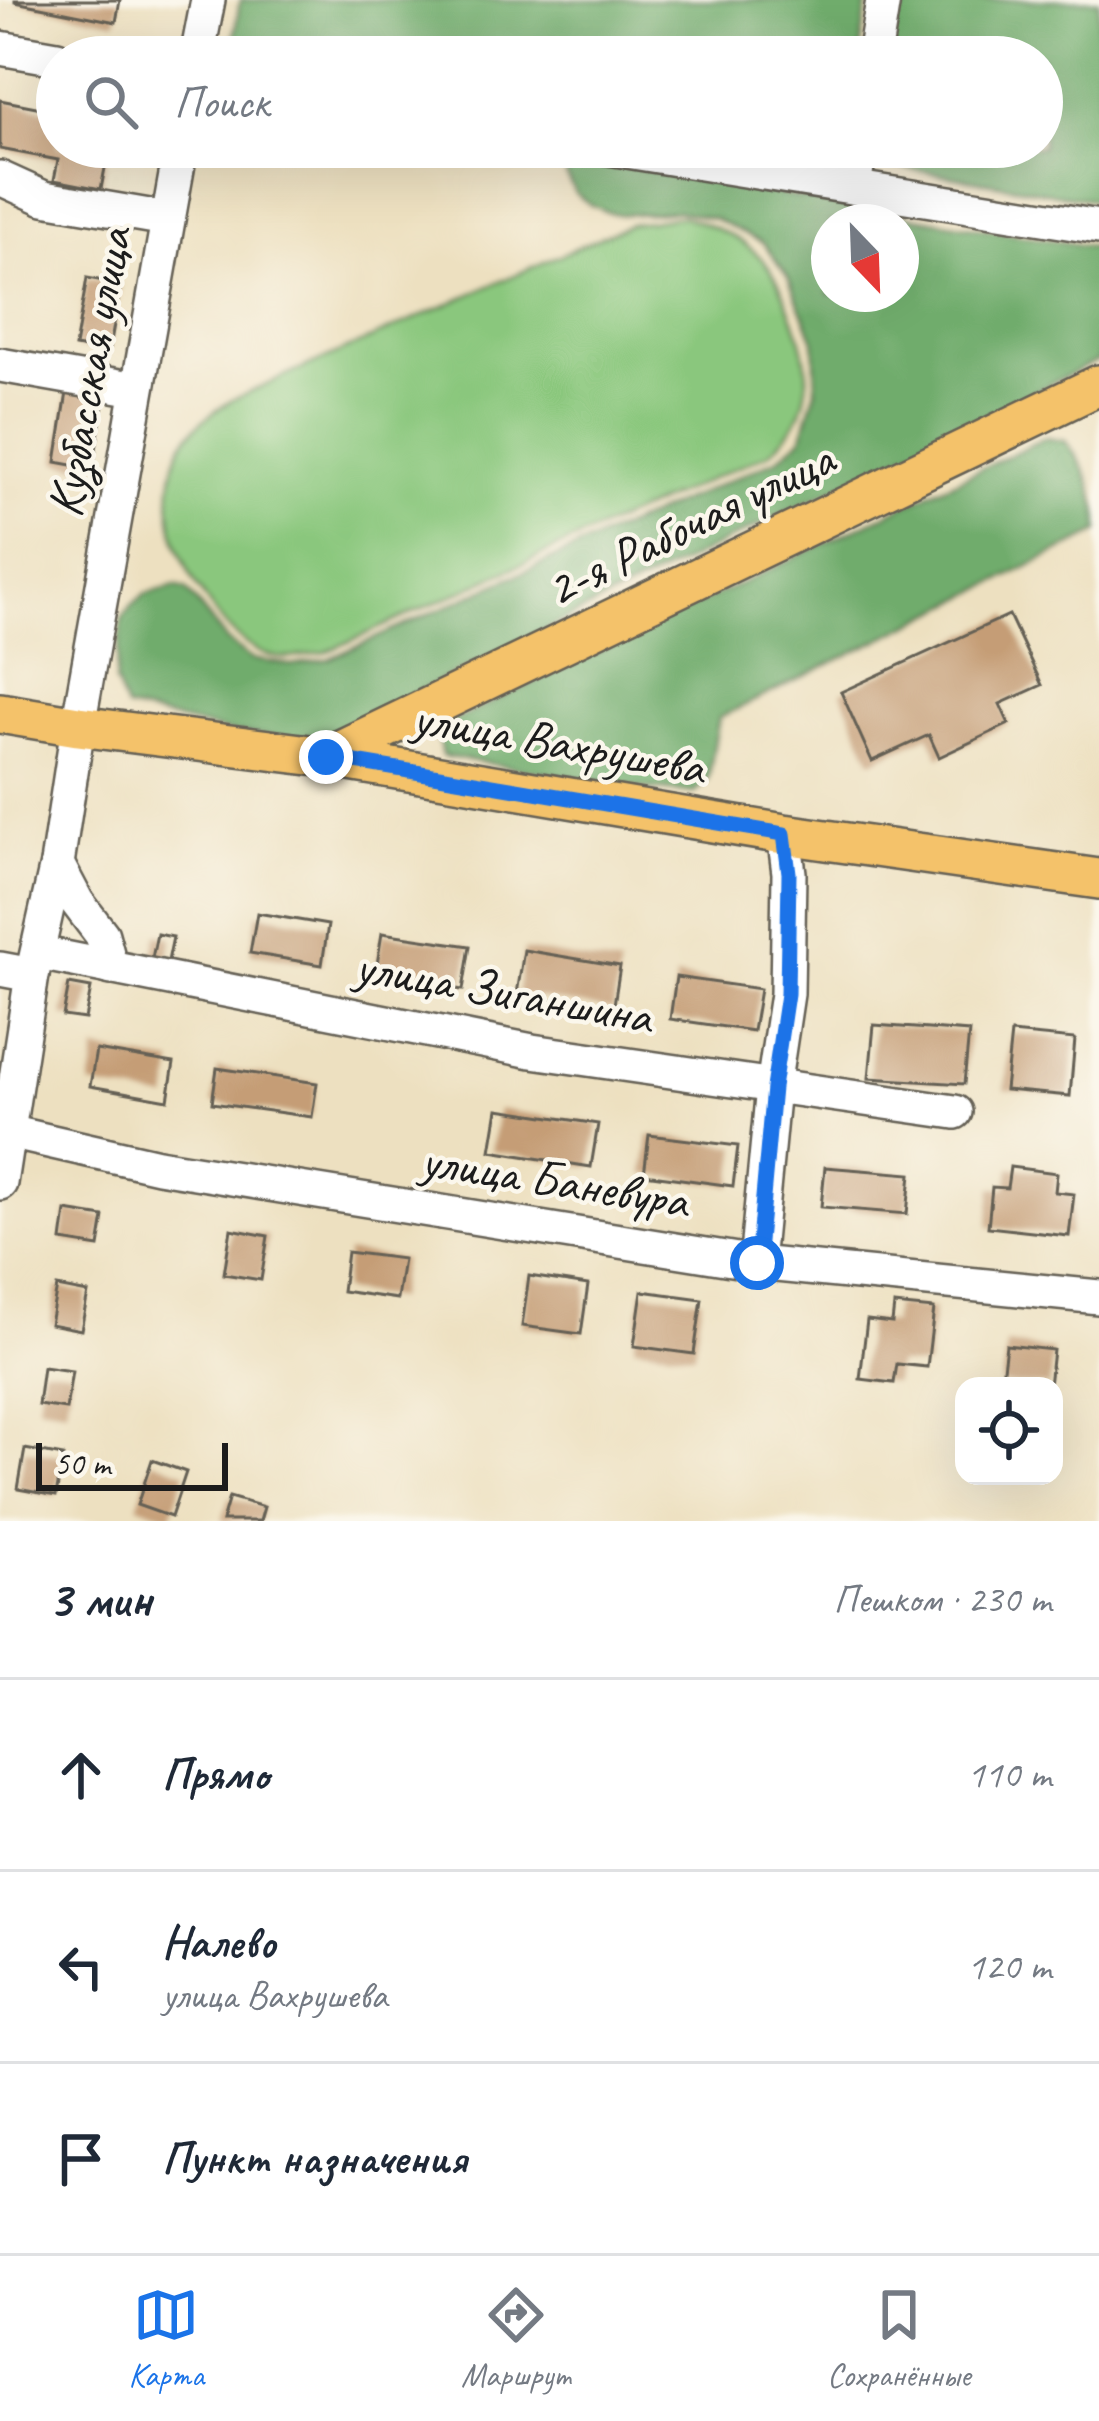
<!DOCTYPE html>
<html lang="ru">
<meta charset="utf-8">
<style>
body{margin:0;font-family:Caveat,sans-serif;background:#f2f2f3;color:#1f2937}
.controls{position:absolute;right:36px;bottom:36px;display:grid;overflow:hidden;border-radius:24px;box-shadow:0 12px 48px #0002}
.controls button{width:108px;height:108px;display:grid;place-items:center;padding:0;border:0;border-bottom:3px solid #e0e1e3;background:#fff;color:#1f2937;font:60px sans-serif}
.compass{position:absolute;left:811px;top:204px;width:108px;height:108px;border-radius:50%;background:#fff;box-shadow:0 12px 48px #0002;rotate:157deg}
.scale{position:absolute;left:36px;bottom:30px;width:192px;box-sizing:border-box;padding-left:12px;border:6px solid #1c1c1c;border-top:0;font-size:33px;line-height:42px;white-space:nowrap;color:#1c1c1c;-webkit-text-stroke:9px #fbf7ec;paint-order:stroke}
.stop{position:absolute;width:36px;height:36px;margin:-27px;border:9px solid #1a73e8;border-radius:50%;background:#fff}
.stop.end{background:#1a73e8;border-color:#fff;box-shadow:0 3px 12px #0008}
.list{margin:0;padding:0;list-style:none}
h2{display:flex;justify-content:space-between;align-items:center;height:156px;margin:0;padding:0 48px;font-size:51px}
h2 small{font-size:39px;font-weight:400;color:#747a83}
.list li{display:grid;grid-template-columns:78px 1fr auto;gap:36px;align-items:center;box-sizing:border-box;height:192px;padding:0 48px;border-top:3px solid #e0e1e3}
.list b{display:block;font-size:45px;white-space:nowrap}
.list p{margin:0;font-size:39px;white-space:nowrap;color:#747a83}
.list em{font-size:39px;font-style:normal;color:#747a83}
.icon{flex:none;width:66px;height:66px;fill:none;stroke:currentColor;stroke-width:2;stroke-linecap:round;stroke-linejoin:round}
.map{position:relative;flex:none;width:1099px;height:1521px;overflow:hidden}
.search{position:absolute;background:#fff;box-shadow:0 12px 48px #0002;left:36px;right:36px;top:36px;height:132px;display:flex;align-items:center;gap:30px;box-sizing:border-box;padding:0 42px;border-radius:66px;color:#747a83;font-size:45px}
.sheet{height:732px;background:#fff}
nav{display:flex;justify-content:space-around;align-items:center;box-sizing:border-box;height:168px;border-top:3px solid #e0e1e3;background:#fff;font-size:33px;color:#747a83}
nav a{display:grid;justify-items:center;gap:6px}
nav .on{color:#1a73e8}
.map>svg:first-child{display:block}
.green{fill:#8ac77d;stroke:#53724c;stroke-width:3}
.forest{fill:#6fac6c;stroke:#466444;stroke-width:3;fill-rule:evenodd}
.building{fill:#c59d76}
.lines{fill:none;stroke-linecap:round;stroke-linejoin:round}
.minor-casing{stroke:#656155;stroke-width:38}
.major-casing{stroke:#656155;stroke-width:44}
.minor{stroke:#fff;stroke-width:33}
.major{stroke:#f4c26a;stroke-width:39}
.route{stroke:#1a73e8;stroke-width:15}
.labels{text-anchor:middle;stroke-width:9;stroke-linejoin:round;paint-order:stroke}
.street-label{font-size:51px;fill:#1c1c1c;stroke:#fbf7ec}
</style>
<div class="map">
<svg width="1099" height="1521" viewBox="0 0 1099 1521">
<rect width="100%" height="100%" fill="#fbf7ec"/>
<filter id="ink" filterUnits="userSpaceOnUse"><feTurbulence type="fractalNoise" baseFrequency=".00833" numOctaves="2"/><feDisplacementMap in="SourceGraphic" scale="24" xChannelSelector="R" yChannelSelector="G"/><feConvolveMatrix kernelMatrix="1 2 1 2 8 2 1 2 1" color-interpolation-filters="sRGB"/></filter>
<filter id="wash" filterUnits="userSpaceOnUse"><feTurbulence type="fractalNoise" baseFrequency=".004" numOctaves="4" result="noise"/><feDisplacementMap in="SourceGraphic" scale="48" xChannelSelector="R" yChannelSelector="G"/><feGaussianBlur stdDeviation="2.7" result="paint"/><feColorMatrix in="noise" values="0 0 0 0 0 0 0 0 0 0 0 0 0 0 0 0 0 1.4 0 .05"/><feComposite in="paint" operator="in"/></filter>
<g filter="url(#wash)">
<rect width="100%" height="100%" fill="#ede0c0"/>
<path class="green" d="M682,216C706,224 730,232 750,248C771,264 781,286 790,309C813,366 819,410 769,453L326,652C307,655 289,661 270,656C224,644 175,561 171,516C169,496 171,469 179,451C189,428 212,413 232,400L630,224Z"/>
<g class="forest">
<path d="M240,0H868L859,57H249L233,43Z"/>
<path d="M898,0H1099V201L898,167L884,158L876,147H1042V57H889Z"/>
<path d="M580,157L754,190L1099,248V360L335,732L294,738L230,732L126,709L115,682L122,619L132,605L146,594L175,586L186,589L227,641L251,659L291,665L328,659L777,459L801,439L816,390L814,340L788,277L763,243L715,219L679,211L623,215L607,212L591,205L575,193L566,175L570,166ZM829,222H901V294H829Z"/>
<path d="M1045,438L1065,441C1087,467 1099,498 1099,532L719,718L708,780L695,793L644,789L442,756L437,731L451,722Z"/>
</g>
<g id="blocks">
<g class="building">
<path d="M15,0H120L116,22L15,2Z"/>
<path d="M0,100L57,111V147H109L101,189L54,180L58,160L0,149Z"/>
<path d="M87,278L121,284L109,353L75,347Z"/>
<path d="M68,386L105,392L93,469L56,462Z"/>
<path d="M1009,615L1042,685L1000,704L1009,724L939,757L929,735L872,761L841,692Z"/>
<path d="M257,913L328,925L322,965L250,953Z"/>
<path d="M382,933L470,946L463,990L375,977Z"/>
<path d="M157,934L173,937L167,966L151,963Z"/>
<path d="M524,950L620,966L613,1011L517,994Z"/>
<path d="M676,977L760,989L753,1031L670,1019Z"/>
<path d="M69,984L91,988L85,1019L63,1016Z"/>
<path d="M874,1025L969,1032L964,1084L869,1078Z"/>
<path d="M1011,1033L1075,1039L1070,1096L1005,1090Z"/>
<path d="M96,1050L174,1063L168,1100L90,1086Z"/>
<path d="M217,1068L317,1083L312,1117L212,1103Z"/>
<path d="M498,1109L598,1124L591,1167L491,1151Z"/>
<path d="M649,1135L738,1146L733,1186L644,1174Z"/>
<path d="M825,1167L911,1174L907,1214L821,1207Z"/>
<path d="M1010,1167L1057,1173L1055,1192L1074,1194L1069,1236L988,1227L992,1187L1007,1188Z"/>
<path d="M66,1211L104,1217L99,1247L62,1241Z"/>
<path d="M231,1229L268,1236L261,1280L224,1274Z"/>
<path d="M347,1252L403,1259L397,1299L342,1291Z"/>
<path d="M529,1276L588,1285L581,1334L522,1326Z"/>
<path d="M57,1287L88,1293L81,1330L50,1324Z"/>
<path d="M642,1291L702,1299L694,1354L634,1346Z"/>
<path d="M894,1305L934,1309L927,1367L897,1364L894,1383L860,1379L867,1320L892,1323Z"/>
<path d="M1006,1345L1053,1350L1049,1386L1001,1385Z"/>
<path d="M43,1367L72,1371L66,1409L38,1405Z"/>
<path d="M25,1449L63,1456L56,1496L18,1489Z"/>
<path d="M152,1460L186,1472L171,1517L137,1505Z"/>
<path d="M229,1497L264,1507L260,1521H222Z"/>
</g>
</g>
</g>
<g filter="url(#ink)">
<use href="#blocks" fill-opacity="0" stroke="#656155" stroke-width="3"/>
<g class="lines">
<g class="minor-casing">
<g id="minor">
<path d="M0,48L57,58"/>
<path d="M197,57L208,0"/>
<path d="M874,57L883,0"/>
<path d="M602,147L1099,227"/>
<path d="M0,178L44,198L167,219"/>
<path d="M854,187L860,147"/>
<path d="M0,365L136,389"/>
<path d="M57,864L77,902L102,935L111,968"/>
<path d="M39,953L532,1051L955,1112"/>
<path d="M0,969L32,975"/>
<path d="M0,1130L158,1166L756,1263L1099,1297"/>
<path d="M0,1183L32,975L57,864L78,726L181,147"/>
<path d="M756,1263L773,1087L787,994L789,873L784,834"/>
</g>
</g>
<g class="major-casing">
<g id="major">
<path d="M0,713L78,726L326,757L784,834L1099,879"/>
<path d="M326,757L1099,385"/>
</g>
</g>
<use href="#minor" class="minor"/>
<use href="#major" class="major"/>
</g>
</g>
<g class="lines" filter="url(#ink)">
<path class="route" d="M326,757L784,834L789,873L787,994L773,1088L757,1263"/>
</g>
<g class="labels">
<g class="street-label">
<text transform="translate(88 372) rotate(-80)" y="18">Кузбасская улица</text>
<text transform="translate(689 523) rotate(-26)" y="18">2-я Рабочая улица</text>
<text transform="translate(559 741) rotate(10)" y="18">улица Вахрушева</text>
<text transform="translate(504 990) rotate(10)" y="18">улица Зиганшина</text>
<text transform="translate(555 1179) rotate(9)" y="18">улица Баневура</text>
</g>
</g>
</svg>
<div class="controls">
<button><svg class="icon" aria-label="locate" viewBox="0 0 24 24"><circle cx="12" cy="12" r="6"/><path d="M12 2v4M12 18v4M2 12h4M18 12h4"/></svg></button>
</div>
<svg class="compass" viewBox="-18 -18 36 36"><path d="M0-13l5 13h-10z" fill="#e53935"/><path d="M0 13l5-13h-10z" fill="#747a83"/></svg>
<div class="scale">50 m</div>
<div class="stop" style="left:757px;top:1263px"></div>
<div class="stop end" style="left:326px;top:757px"></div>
<div class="search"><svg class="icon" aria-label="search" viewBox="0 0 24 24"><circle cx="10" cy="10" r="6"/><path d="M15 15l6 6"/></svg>Поиск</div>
</div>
<section class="sheet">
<h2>3 мин<small>Пешком · 230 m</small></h2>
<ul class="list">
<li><svg class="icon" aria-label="ahead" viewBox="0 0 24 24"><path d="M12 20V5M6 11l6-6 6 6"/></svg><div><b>Прямо</b></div><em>110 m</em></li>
<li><svg class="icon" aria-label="left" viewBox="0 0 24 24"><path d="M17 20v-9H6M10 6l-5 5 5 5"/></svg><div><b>Налево</b><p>улица Вахрушева</p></div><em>120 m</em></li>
<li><svg class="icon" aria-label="arrive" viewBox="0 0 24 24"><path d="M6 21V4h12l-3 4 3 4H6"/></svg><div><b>Пункт назначения</b></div></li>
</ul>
</section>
<nav>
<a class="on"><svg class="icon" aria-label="map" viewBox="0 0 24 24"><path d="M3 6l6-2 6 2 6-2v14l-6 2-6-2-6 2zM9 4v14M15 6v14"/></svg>Карта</a>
<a><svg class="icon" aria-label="directions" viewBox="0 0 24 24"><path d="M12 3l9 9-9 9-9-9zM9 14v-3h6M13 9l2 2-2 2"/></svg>Маршрут</a>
<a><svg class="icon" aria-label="saved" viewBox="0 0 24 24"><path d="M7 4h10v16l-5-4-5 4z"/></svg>Сохранённые</a>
</nav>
